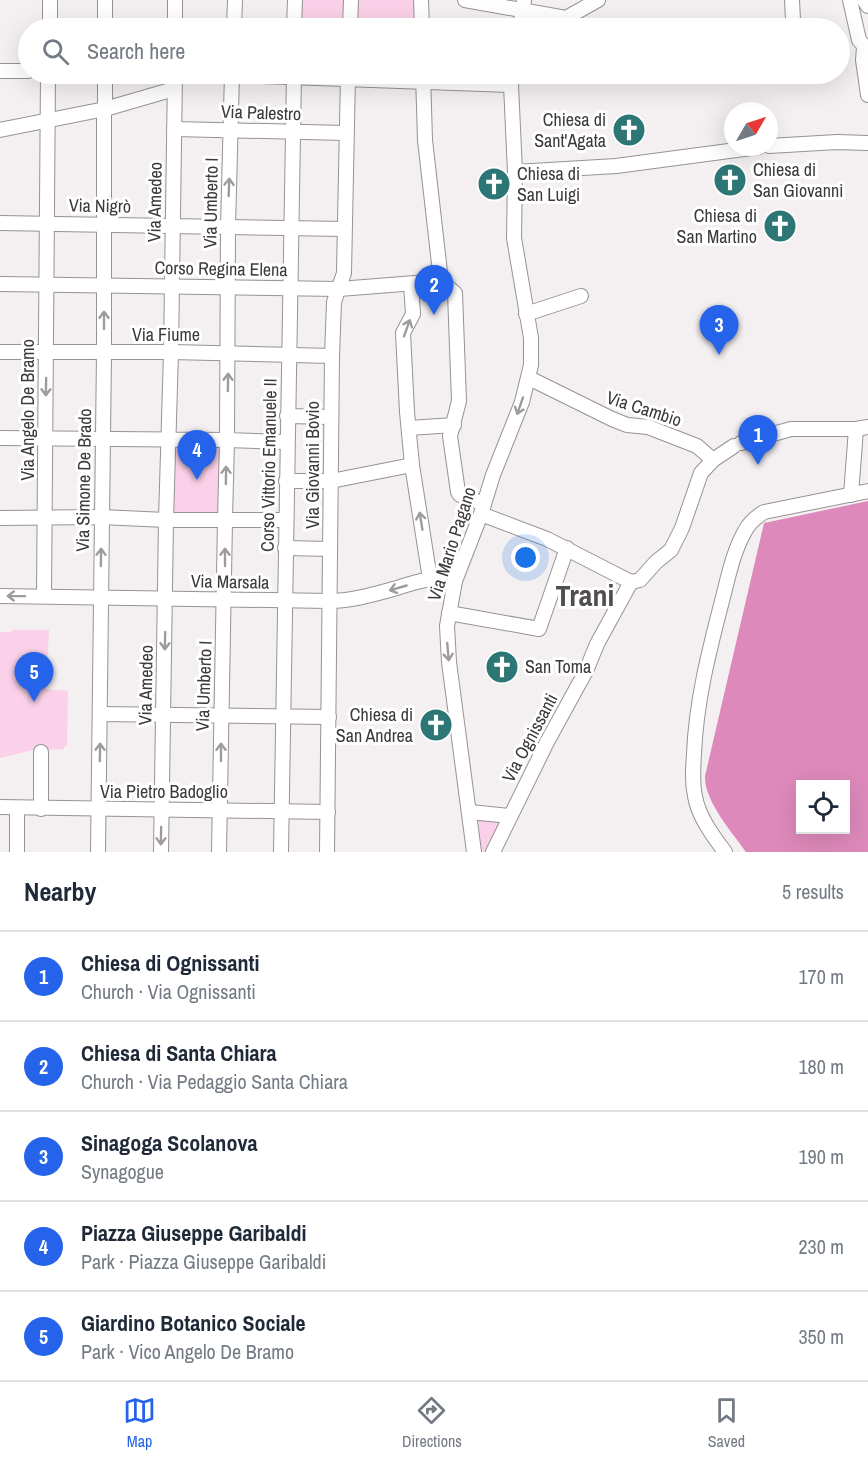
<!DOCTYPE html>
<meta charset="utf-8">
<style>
body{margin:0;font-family:"Archivo Narrow",sans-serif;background:#f6f6f7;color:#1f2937}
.controls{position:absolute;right:18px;bottom:18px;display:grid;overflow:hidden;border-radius:0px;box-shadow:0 6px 24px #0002}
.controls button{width:54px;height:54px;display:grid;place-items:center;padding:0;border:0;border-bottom:2px solid #e0e1e3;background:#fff;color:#1f2937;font:30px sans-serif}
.compass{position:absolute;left:724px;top:102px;width:54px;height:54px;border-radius:50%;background:#fff;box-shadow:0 6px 24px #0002;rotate:51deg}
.you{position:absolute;left:526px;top:558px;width:21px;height:21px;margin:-15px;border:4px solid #fff;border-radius:50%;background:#1a73e8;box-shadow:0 0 0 9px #1a73e833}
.badge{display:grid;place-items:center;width:39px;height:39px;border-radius:50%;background:#2563eb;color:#fff;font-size:20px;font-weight:700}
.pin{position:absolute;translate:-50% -50px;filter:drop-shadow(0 2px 3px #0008)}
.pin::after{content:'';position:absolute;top:32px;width:21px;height:18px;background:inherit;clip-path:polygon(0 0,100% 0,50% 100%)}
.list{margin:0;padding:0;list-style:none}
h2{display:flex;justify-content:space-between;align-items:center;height:78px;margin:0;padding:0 24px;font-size:26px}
h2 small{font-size:20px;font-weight:400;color:#747a83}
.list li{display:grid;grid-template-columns:39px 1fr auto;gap:18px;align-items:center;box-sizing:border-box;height:90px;padding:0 24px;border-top:2px solid #e0e1e3}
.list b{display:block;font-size:22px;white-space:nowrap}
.list p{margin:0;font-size:20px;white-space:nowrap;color:#747a83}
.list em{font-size:20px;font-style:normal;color:#747a83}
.icon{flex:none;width:33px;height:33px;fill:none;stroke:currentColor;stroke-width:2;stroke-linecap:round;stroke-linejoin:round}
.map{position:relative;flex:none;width:868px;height:852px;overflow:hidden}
.search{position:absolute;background:#fff;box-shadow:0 6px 24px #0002;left:18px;right:18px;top:18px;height:66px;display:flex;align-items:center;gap:15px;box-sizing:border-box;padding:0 21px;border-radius:33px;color:#747a83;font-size:22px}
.sheet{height:528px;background:#fff}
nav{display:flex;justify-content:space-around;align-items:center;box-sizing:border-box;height:84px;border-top:2px solid #e0e1e3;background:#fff;font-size:16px;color:#747a83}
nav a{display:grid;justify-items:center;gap:3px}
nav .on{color:#2563eb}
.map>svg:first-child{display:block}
.green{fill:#fad1e8}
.water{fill:#dd89bb;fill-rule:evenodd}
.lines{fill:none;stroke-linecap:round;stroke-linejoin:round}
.minor-casing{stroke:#979294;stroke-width:16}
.minor{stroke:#fff;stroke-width:14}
.oneway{stroke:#9d9c9d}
.labels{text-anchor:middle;stroke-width:6;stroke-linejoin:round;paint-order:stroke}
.street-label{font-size:18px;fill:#3b3a3b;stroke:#fff}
.poi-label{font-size:18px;fill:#3b3a3b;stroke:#fff;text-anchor:end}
.town-label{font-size:30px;font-weight:bold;fill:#514d4f;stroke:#fff}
</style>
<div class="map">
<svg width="868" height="852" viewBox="0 0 868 852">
<rect width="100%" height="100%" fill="#f4eff1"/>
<g class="green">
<path d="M298,0H348L347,28H298Z"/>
<path d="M355,0H418V28H354Z"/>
<path d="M170,442L225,443L223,518L169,517Z"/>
<path d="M12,630H49L46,689L68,691L67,746H64V749L33,750L0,758V632H12Z"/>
<path d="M472,814L507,817L492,852H475Z"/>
</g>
<path class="water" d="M868,501V852H746C732,832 704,801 705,776L764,523ZM800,784H846V830H800Z"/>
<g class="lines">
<g class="minor-casing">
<g id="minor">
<path d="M421,0L422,28"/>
<path d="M465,0L566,18L598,0"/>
<path d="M792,0L793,20"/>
<path d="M850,0L859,40L868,50"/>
<path d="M864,0L868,6"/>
<path d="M50,28V0"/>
<path d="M105,28V0"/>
<path d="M175,28V0"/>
<path d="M234,28L235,0"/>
<path d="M294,28L295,0"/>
<path d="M350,28L351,0"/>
<path d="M520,28L524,0"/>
<path d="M864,47L863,60L868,95"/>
<path d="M0,71H28"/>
<path d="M105,74L175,76L232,75L511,85"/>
<path d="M105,74V109"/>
<path d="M232,74L228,227L227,440L287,442"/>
<path d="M423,74L425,140L441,281"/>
<path d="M174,129L346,133"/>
<path d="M0,130L105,109L174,89"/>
<path d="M769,146L837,142L868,143"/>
<path d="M515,172L616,166L759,147"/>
<path d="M0,223L344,229"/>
<path d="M441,281L455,293L459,401L450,436L458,492L460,495L484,504"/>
<path d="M0,284L339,289L441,281"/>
<path d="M411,284L413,314L403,333L407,412L412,465L430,579"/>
<path d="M526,314L581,296"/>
<path d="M0,352H171L332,356"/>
<path d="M529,378L612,419L627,425L648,427L697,446L713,460"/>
<path d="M287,416L331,417"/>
<path d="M409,428L454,425"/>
<path d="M0,438C76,439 151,439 227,440L225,520H166L171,352L175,74"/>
<path d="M741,443L791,429H856L868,427"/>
<path d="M286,481H331L412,465"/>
<path d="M851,495L856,429"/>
<path d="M481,514L547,539L631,582"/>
<path d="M0,518L101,517L166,520L161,852"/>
<path d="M285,548L330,549"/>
<path d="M631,582L640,580L656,562L671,550L682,528L701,473L713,460L734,446"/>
<path d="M0,596L330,601C349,601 367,596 386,591C409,585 432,574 455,581"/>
<path d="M44,596L48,74"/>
<path d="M449,613L539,629L567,548"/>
<path d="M100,714L329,717"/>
<path d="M41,752V809"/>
<path d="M0,807L328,812"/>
<path d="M17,808V852"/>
<path d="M470,812L510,816"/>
<path d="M98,852L104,353V109"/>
<path d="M219,852L225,520H286"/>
<path d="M281,852L294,74"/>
<path d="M327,852L332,356L334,302L344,273L348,74"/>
<path d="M474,852L449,662L447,626L455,581L481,514L493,475L522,402L531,365V338L514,238L515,172L511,85L513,74"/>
<path d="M493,852L547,742L586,671L597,644L631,582"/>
<path d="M725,852C713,836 698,816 695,796C692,782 693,768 694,754C696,702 709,651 722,601C728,578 733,552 745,531C749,523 756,517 764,512L868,491"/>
</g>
</g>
<use href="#minor" class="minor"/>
</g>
<defs><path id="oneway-shaft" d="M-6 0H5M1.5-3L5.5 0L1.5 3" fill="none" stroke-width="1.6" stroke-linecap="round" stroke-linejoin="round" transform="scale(1.5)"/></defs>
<g class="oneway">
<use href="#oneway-shaft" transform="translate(229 187) rotate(-88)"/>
<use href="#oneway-shaft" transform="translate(104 320) rotate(-90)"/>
<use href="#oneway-shaft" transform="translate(407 328) rotate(-70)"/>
<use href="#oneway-shaft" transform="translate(228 382) rotate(-89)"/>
<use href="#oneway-shaft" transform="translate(46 387) rotate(91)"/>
<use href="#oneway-shaft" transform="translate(520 406) rotate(109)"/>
<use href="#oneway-shaft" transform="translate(226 475) rotate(-89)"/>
<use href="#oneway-shaft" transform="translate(421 521) rotate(-99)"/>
<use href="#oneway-shaft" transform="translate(101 557) rotate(-89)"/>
<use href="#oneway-shaft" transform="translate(225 557) rotate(-90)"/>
<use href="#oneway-shaft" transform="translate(398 588) rotate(164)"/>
<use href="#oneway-shaft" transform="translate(16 596) rotate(-179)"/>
<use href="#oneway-shaft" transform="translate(165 641) rotate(91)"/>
<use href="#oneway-shaft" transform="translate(448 652) rotate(85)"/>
<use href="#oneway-shaft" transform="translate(100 752) rotate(-89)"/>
<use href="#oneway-shaft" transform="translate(221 752) rotate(-90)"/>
<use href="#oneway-shaft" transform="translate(161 836) rotate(91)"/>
</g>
<defs>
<g id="church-disc" transform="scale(1.725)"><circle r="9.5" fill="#2c7675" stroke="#fff"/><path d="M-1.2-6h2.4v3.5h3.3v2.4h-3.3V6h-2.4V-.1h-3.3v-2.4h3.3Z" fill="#fff"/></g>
</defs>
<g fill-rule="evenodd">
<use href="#church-disc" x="629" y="130"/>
<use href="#church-disc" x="730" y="180"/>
<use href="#church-disc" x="494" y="184"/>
<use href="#church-disc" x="780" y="226"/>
<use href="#church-disc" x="502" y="667"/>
<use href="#church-disc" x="436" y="725"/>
</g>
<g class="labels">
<g class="street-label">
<text transform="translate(261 113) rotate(2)" y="6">Via Palestro</text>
<text transform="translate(155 202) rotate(-89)" y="6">Via Amedeo</text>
<text transform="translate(211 203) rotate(-89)" y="6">Via Umberto I</text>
<text transform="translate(100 206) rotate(1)" y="6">Via Nigrò</text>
<text transform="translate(221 269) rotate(1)" y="6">Corso Regina Elena</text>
<text x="166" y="341">Via Fiume</text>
<text transform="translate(644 409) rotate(18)" y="6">Via Cambio</text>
<text transform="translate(28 410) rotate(-90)" y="6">Via Angelo De Bramo</text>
<text transform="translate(269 465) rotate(-89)" y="6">Corso Vittorio Emanuele II</text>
<text transform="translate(313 465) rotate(-90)" y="6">Via Giovanni Bovio</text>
<text transform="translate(84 480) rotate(-89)" y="6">Via Simone De Brado</text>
<text transform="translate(452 544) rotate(-72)" y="6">Via Mario Pagano</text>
<text transform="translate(230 582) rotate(1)" y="6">Via Marsala</text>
<text transform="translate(146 685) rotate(-89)" y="6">Via Amedeo</text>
<text transform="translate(204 686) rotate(-88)" y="6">Via Umberto I</text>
<text transform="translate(530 738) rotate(-62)" y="6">Via Ognissanti</text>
<text x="164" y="798">Via Pietro Badoglio</text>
</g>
<g class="poi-label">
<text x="606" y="126">Chiesa di<tspan x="606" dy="21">Sant'Agata</tspan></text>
<text x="753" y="176" text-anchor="start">Chiesa di<tspan x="753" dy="21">San Giovanni</tspan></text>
<text x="517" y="180" text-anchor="start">Chiesa di<tspan x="517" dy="21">San Luigi</tspan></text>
<text x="757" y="222">Chiesa di<tspan x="757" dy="21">San Martino</tspan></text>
<text x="525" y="673" text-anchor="start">San Toma</text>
<text x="413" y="721">Chiesa di<tspan x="413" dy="21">San Andrea</tspan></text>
</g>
<g class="town-label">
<text x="585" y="606">Trani</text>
</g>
</g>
</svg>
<div class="controls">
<button><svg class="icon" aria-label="locate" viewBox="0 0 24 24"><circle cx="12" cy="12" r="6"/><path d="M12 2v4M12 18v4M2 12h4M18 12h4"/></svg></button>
</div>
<svg class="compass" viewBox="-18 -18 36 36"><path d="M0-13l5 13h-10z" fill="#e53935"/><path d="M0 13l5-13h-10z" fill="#747a83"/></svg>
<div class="you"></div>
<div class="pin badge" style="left:758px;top:465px">1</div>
<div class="pin badge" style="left:434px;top:315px">2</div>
<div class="pin badge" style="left:719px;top:355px">3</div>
<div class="pin badge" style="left:197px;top:480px">4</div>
<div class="pin badge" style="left:34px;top:702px">5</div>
<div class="search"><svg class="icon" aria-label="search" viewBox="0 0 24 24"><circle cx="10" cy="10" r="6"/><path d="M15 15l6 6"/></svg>Search here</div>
</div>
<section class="sheet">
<h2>Nearby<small>5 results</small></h2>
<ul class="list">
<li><span class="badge">1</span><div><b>Chiesa di Ognissanti</b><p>Church · Via Ognissanti</p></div><em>170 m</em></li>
<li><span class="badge">2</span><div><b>Chiesa di Santa Chiara</b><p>Church · Via Pedaggio Santa Chiara</p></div><em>180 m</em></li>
<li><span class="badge">3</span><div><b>Sinagoga Scolanova</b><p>Synagogue</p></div><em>190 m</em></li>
<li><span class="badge">4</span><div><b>Piazza Giuseppe Garibaldi</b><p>Park · Piazza Giuseppe Garibaldi</p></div><em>230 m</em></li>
<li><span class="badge">5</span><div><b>Giardino Botanico Sociale</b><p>Park · Vico Angelo De Bramo</p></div><em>350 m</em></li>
</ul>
</section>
<nav>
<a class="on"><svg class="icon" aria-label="map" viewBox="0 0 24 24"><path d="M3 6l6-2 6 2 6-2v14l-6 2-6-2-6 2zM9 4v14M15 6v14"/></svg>Map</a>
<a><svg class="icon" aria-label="directions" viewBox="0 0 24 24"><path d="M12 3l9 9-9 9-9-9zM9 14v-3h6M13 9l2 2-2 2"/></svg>Directions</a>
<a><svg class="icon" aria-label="saved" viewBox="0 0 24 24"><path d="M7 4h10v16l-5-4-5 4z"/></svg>Saved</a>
</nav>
